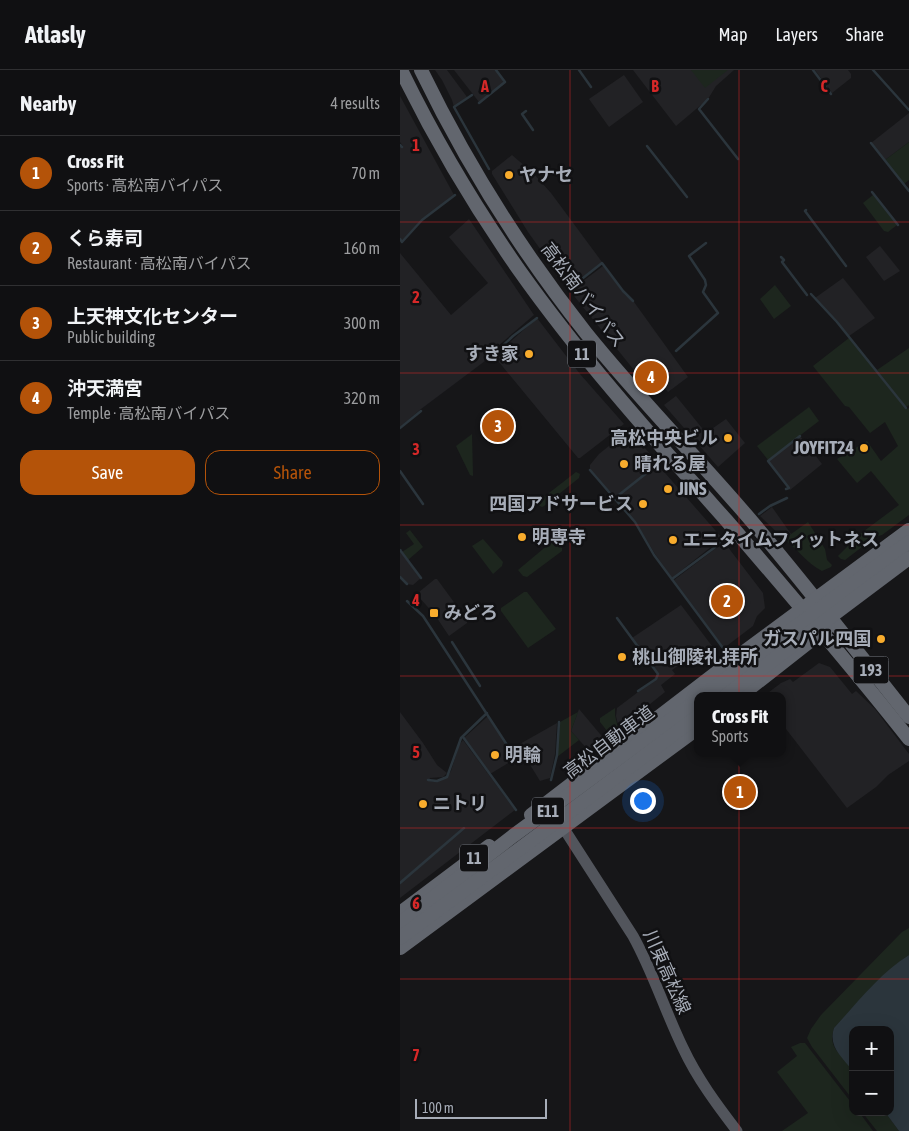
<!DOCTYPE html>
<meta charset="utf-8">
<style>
body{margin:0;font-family:"Asap Condensed","Noto Sans JP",sans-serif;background:#1e1e20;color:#f1f3f6}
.controls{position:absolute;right:15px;bottom:15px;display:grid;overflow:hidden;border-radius:10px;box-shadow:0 5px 20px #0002}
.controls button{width:45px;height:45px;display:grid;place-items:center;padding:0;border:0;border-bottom:1px solid #303032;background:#101012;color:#f1f3f6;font:25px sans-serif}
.scale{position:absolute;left:15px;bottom:12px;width:132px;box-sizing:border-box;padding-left:5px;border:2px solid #a7adb8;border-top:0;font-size:14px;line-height:18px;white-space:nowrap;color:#a7adb8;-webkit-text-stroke:4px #111113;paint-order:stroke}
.you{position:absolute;left:242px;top:730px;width:18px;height:18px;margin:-12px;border:4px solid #fff;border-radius:50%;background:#1a73e8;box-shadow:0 0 0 8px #1a73e833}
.badge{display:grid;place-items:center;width:32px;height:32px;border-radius:50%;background:#b45309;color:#fff;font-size:16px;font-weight:700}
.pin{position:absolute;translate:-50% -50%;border:2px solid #fff;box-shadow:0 1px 5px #0006}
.popup{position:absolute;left:294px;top:622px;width:92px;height:65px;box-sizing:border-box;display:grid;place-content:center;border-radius:10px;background:#101012;filter:drop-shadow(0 1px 4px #0005);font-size:16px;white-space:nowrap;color:#9c9d9f}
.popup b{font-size:19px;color:#f1f3f6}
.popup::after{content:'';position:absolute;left:50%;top:100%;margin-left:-10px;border:10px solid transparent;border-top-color:#101012}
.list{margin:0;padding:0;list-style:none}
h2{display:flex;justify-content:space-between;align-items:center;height:65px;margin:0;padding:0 20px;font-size:21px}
h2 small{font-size:16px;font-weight:400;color:#9c9d9f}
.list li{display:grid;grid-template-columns:32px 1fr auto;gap:15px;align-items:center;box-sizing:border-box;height:75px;padding:0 20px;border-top:1px solid #303032}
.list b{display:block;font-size:19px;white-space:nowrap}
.list p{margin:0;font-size:16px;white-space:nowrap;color:#9c9d9f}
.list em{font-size:16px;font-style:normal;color:#9c9d9f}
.actions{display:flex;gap:10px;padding:15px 20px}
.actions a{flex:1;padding:11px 0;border:1px solid #b45309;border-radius:15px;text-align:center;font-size:18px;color:#b45309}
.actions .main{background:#b45309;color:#fff}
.map{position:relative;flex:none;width:509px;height:1061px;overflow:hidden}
header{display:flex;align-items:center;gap:30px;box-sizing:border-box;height:70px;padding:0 25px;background:#101012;border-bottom:1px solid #303032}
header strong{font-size:24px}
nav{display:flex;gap:28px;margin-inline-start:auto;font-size:18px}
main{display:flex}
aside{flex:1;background:#101012}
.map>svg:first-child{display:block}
.built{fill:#222225}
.green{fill:#1d261e}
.water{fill:#2b353c}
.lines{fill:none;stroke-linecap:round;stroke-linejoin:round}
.stream{stroke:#2b353c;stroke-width:2.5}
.major{stroke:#52555c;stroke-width:11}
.highway{stroke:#62666e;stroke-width:14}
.highway-bridge{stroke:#62666e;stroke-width:14}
.grid{fill:none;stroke:#d62828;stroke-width:1;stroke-opacity:0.55}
.poi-dot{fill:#f8ac2d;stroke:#111113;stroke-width:2}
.labels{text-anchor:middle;stroke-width:5;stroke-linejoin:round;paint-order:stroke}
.shield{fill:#111113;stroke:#7a7e86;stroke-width:1}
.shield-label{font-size:16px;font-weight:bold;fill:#a7adb8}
.poi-label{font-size:18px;font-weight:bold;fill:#a7adb8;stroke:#111113;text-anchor:start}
.street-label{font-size:18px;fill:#a7adb8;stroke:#111113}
.grid-label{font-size:16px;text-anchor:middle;font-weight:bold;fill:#d62828;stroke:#111113;stroke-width:5;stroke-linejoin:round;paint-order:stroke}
</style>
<header>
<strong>Atlasly</strong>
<nav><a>Map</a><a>Layers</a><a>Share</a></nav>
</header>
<main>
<aside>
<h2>Nearby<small>4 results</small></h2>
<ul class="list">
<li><span class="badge">1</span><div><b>Cross Fit</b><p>Sports · 高松南バイパス</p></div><em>70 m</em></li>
<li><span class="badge">2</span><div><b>くら寿司</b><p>Restaurant · 高松南バイパス</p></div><em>160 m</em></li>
<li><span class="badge">3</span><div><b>上天神文化センター</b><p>Public building</p></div><em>300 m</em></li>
<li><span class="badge">4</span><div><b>沖天満宮</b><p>Temple · 高松南バイパス</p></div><em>320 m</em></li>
</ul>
<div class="actions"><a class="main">Save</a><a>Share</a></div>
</aside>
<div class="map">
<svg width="509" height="1061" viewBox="0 0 509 1061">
<rect width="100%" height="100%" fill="#161618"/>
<g class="built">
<path d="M35,0H47L67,27L54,37L52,30L42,10Z"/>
<path d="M54,0H96L105,12L79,32Z"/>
<path d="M233,0H334L316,16L308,29L276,56Z"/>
<path d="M415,0H448L451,4V8L432,23Z"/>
<path d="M224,5L243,32L209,57L189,29Z"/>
<path d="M0,26L54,125L18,153L2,172L0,169V76L1,77L3,76L0,72Z"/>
<path d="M509,43V72L485,90L471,73Z"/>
<path d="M112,85L133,103L151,123L202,192L168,218L128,162L92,104V101Z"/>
<path d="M69,149L134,245L91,282L86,288L85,291L21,339L0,357V183L51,245L88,213L49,167Z"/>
<path d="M480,176L500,201L484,211L466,187Z"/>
<path d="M203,196L225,225L234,232L288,307L268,322L263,316L259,304L249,291L242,293L234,300L170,221Z"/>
<path d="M443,208L475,248L449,266L415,228Z"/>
<path d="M137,248L180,304L224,354L180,388H178L94,286Z"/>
<path d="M276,326L306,363L326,349L345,373L318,397L264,335Z"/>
<path d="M229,360L258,393L249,401L258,395L322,468L272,508L255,484L235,451L215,428L229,417L215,427L190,399V395L199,384Z"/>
<path d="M400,366L422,394L390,420L368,391Z"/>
<path d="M372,437L391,464L384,469L360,446Z"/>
<path d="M324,472L363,523L365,538L357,546L353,556L324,578L274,510Z"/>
<path d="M0,481L21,508L13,515L7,514L0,506Z"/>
<path d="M35,509H37L67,550V553L49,566L35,545L18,526L19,522Z"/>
<path d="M281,535L312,576L301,584L298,581L272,600L275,604L261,615L265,622L219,659L216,646L217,638L258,607V603L232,568Z"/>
<path d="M419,593L430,597L452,624L456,621L475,639L509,684V691L488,705L476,717L447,738L383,655L382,626H364L381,613L390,609L393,612Z"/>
<path d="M179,639L205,670L190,682L171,661Z"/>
<path d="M0,642L23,673L37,695L47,703L43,707L30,708L29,711L37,712L47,707L51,701L59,675L63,670L115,740L0,828Z"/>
<path d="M88,646L115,689L90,704L64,668Z"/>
<path d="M157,653L155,684L150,708L140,711L118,675Z"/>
</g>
<g class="green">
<path d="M291,0H328L305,18Z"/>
<path d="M509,72V110L504,114L485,90Z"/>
<path d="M473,125L497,155L488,162L484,161L463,133Z"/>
<path d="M375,215L391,236L374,249L360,229Z"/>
<path d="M449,268L505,338L507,339L509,338V445L482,465L475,467L445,490L441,489L438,486L460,464L499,435L471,401L457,413L437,389L467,371L481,391L498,376L485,352L470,363L449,337L445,336L413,296Z"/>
<path d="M509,278V335L506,337L477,300Z"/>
<path d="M409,337L419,351L368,390L357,376Z"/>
<path d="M72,364L73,404V406L70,405L56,376Z"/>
<path d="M176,402L180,404L179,408L144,436L142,437L138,435L140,430Z"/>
<path d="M408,452L425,479L427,490L432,495L431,497L422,501C405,492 399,480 384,469Z"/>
<path d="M10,460L23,477L8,490L2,482L14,474L6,463Z"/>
<path d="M83,469L103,492L102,496L93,504L72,476Z"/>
<path d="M155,469L162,478V481L127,507L123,506L118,500Z"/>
<path d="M124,522H127L156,559L128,578L101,541V538Z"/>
<path d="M215,638V645L218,658L211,666L200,652V648Z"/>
<path d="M178,642L171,661L179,670L157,687L160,652Z"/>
<path d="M509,858V885C480,904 458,933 434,958C426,984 449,985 453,1002C455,1010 453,1022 453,1030L412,977L407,968L411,959L421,945L502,862Z"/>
<path d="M400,973H405L453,1035V1042H459L473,1061H382L408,1043L377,1002L397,986L391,977Z"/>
<path d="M462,1042H485L499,1061H477Z"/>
</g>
<path class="water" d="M509,885V1061H499L485,1042H490V960H453V1001C442,987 428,977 434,958C457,933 480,903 509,885Z"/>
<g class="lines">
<g class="stream">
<path d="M179,0L191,17"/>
<path d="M413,0L431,24"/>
<path d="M473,0L509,40"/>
<path d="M72,25L54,37L89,99"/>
<path d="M308,29L299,39L338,89"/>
<path d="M79,33L105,12L96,0"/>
<path d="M126,41L122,44L133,60"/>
<path d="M471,73L509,121"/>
<path d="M0,75L2,77"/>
<path d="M247,76L287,127"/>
<path d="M472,122L498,155"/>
<path d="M406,140L405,141L446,196"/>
<path d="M0,169L2,172L22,150L55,125"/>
<path d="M381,187L384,190L382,192L407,225"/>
<path d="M169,219L202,193L223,221L233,231"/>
<path d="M411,224L437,252L506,338"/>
<path d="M276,281L318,243L303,222L306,215L305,210L289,186L306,173"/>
<path d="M93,285L113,266L137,248"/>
<path d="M0,358L21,341"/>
<path d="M190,400L235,452L254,485L323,578"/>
<path d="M0,401L23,434"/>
<path d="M386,419L389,418L368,391L400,366"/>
<path d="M215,428L258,394"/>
<path d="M359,444L370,436L387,428"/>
<path d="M0,480L21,508"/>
<path d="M0,507L7,514"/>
<path d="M272,509L314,478L323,469"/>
<path d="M7,531L23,546L109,678"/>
<path d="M217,548L258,604L256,609L238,621"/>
<path d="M52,572L80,616"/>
<path d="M63,667L116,740"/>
<path d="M28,710L37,711L47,707L61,668L87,643"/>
<path d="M151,710L157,685L159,652"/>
<path d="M0,813L64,758"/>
</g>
<path class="major" d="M159,751L233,866C253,902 265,941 283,978C297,1008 317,1035 337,1061"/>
<g class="highway">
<path d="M1,0C35,70 75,137 119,200C182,289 255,370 327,451C389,523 450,594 509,669"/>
<path d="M21,0C66,93 121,181 186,263C235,324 291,381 342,440C400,507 454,578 509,647"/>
<path d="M340,626L428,557"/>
<path d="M131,745L329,593L509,460"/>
<path d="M0,843L89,776"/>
<path d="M0,878L298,658"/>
</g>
<g class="highway-bridge">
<path d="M303,626L509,472"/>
<path d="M325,626L509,488"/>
<path d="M0,853L113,766L298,630"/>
<path d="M0,868L298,646"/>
</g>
</g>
<path class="grid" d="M170,0V1061M339,0V1061M0,152H509M0,303H509M0,455H509M0,606H509M0,758H509M0,909H509"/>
<g class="poi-dot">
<circle cx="109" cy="105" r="5"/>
<circle cx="129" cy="284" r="5"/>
<circle cx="328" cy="368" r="5"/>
<circle cx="464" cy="378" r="5"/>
<circle cx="224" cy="394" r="5"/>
<circle cx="268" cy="419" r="5"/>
<circle cx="243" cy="434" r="5"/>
<circle cx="122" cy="467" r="5"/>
<circle cx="273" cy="470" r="5"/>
<rect x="29" y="538" width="10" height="10" rx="2.5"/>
<circle cx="481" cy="569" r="5"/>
<circle cx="222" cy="587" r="5"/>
<circle cx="95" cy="685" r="5"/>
<circle cx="23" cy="734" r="5"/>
</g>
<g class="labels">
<g class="shield">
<rect x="168" y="270.5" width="28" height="27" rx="4"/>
<rect x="453.5" y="586.5" width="35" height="27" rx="4"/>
<rect x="132" y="727.5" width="32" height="27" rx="4"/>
<rect x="60" y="774.5" width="28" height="27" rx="4"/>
</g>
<g class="shield-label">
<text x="182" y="290">11</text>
<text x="471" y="606">193</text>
<text x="148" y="747">E11</text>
<text x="74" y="794">11</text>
</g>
<g class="poi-label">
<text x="119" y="111">ヤナセ</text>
<text x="119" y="290" text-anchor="end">すき家</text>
<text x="318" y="374" text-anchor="end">高松中央ビル</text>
<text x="454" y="384" text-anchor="end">JOYFIT24</text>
<text x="234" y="400">晴れる屋</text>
<text x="278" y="425">JINS</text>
<text x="233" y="440" text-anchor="end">四国アドサービス</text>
<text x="132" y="473">明専寺</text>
<text x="283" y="476">エニタイムフィットネス</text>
<text x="44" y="549">みどろ</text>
<text x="471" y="575" text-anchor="end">ガスパル四国</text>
<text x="232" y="593">桃山御陵礼拝所</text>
<text x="105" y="691">明輪</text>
<text x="33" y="740">ニトリ</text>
</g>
<g class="street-label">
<text transform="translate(183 225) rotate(53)" y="6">高松南バイパス</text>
<text transform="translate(209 672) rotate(-37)" y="6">高松自動車道</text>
<text transform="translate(267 902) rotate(66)" y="6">川東高松線</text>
</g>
</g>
<g class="grid-label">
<text x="85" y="22">A</text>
<text x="255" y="22">B</text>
<text x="424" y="22">C</text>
<text x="16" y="81">1</text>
<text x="16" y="233">2</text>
<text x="16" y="385">3</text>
<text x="16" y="536">4</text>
<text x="16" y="688">5</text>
<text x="16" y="839">6</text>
<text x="16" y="991">7</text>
</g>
</svg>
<div class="controls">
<button>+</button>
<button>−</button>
</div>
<div class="scale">100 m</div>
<div class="you"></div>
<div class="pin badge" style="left:340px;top:722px">1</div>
<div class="popup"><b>Cross Fit</b>Sports</div>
<div class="pin badge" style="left:327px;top:531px">2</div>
<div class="pin badge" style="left:98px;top:356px">3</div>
<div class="pin badge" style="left:251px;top:307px">4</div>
</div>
</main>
